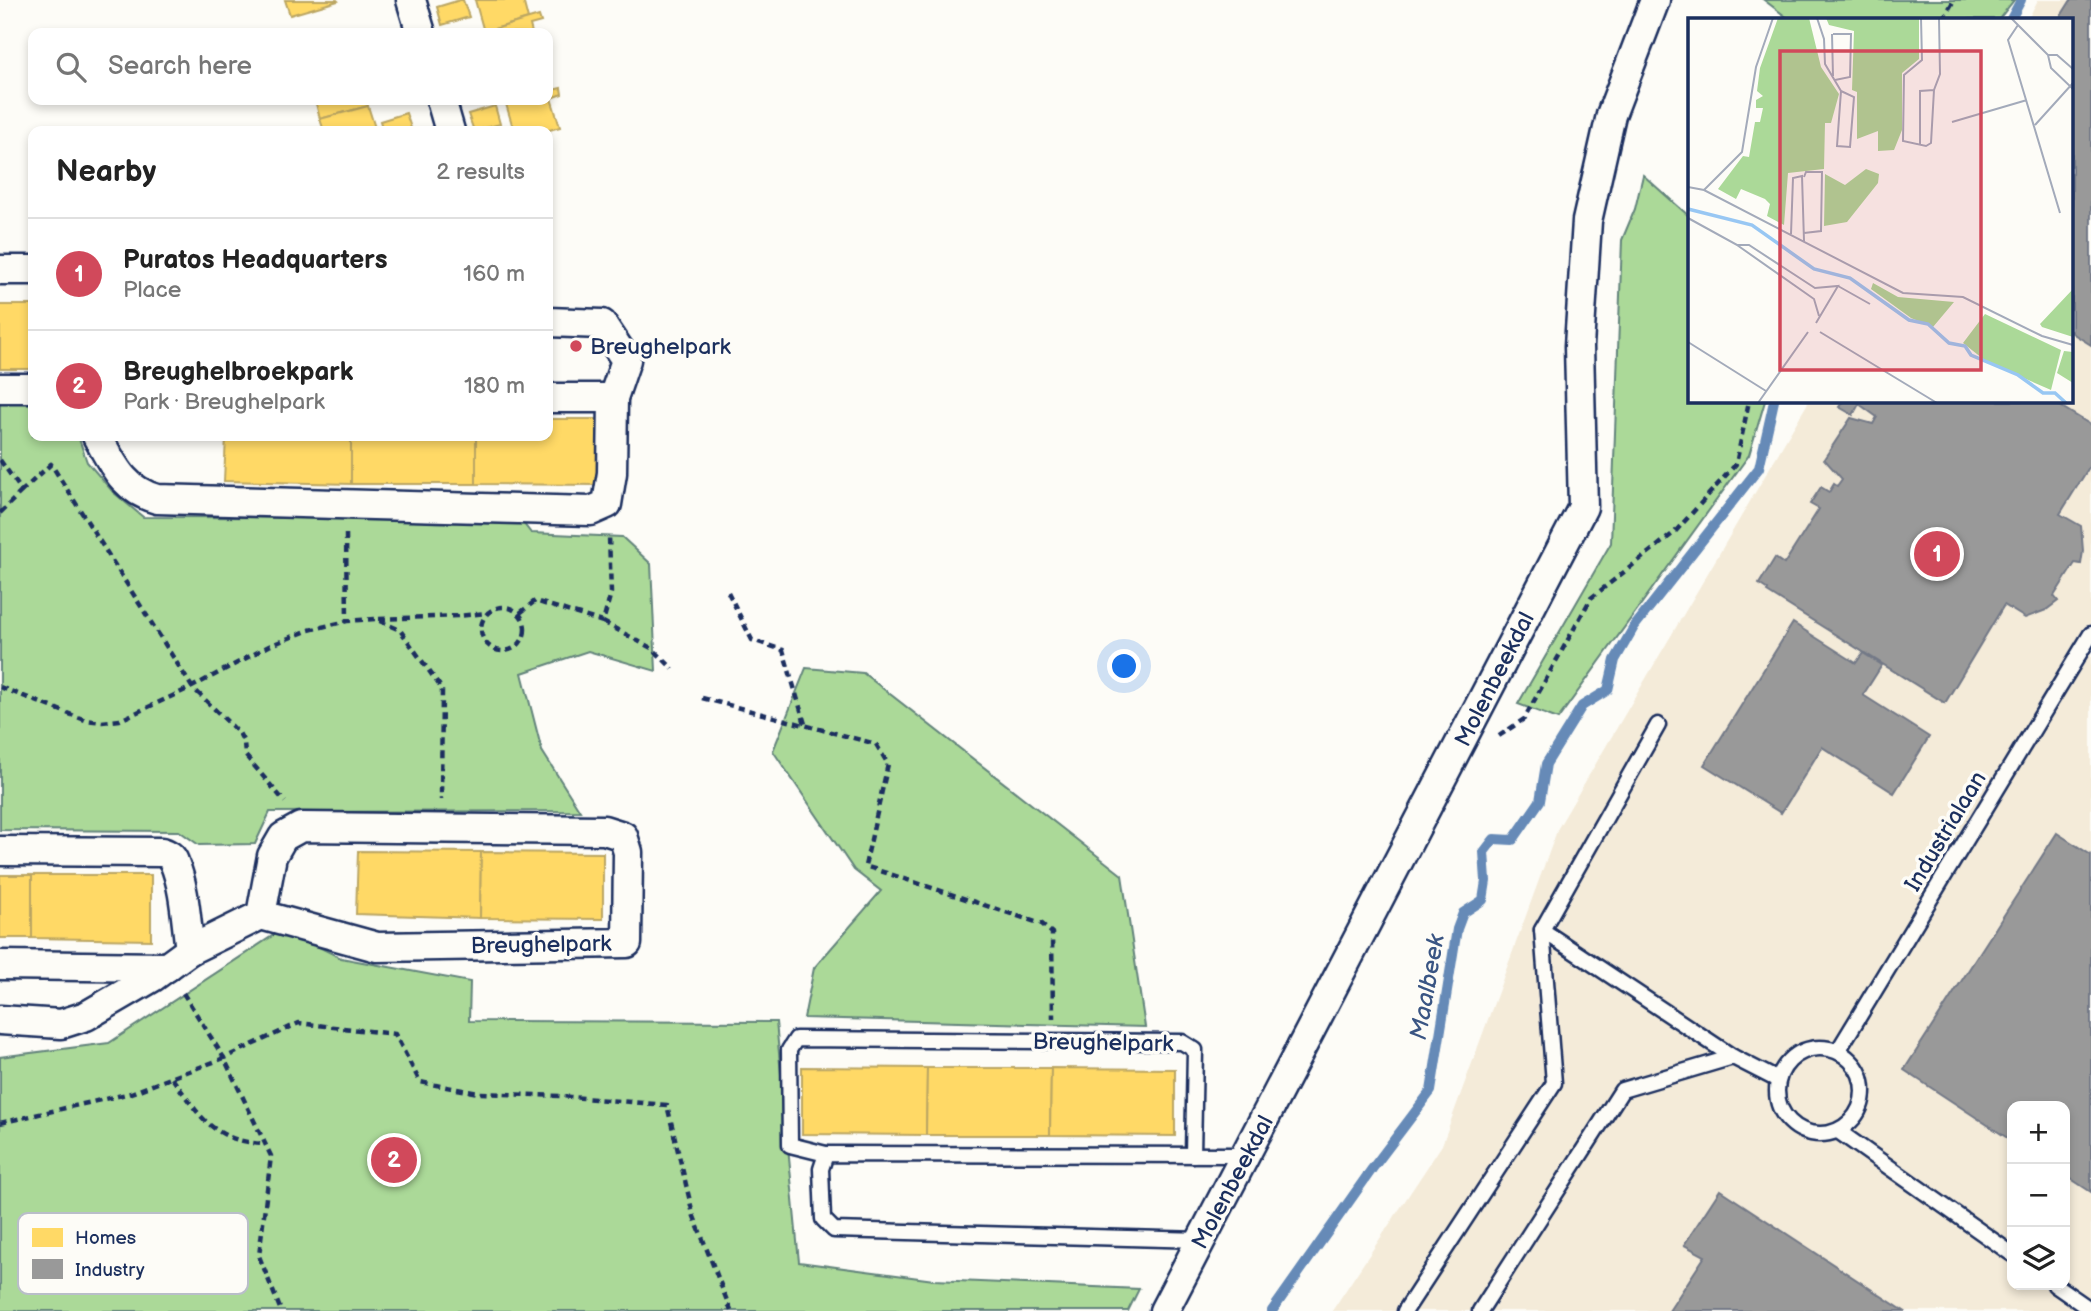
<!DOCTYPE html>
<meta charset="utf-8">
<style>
body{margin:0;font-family:"Balsamiq Sans",sans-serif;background:#f2f2f2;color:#222}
.controls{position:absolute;right:21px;bottom:21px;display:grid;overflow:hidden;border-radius:14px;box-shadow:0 4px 10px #0003}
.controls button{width:63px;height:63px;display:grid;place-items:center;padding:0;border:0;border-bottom:2px solid #e0e0e0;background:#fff;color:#222;font:35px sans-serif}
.you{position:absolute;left:1125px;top:667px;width:24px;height:24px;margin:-18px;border:5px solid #fff;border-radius:50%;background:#1a73e8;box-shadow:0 0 0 10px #1a73e833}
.badge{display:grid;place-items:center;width:46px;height:46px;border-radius:50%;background:#d1495b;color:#fff;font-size:23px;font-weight:700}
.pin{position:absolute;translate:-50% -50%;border:4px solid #fff;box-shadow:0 2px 7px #0006}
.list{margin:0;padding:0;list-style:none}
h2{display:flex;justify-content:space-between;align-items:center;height:91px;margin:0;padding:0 28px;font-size:30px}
h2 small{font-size:23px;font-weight:400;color:#767676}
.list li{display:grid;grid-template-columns:46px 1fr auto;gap:21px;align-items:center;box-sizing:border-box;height:112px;padding:0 28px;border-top:2px solid #e0e0e0}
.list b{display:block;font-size:26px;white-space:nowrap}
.list p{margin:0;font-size:23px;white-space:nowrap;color:#767676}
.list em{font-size:23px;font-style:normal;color:#767676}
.icon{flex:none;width:38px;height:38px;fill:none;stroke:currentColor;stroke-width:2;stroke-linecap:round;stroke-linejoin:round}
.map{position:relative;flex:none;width:2091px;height:1311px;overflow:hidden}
.search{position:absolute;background:#fff;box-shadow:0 4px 10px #0003;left:28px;top:28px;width:525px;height:77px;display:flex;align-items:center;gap:18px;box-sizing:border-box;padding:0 24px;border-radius:14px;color:#767676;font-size:26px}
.panel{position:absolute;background:#fff;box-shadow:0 4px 10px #0003;left:28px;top:126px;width:525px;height:315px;border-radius:14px}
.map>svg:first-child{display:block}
.built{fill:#f4ebd9;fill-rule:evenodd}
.green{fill:#abd998;stroke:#63847b;stroke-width:2}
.homes{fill:#ffd966;stroke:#bba664;stroke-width:2}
.industry{fill:#999;stroke:#737987;stroke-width:2}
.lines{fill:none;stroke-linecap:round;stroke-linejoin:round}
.stream{stroke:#668ab7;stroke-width:10}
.service-casing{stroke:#1b2f5e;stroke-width:19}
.minor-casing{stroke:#1b2f5e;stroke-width:33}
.path{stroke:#1b2f5e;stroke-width:4.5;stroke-dasharray:7 5;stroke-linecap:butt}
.service{stroke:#fdfcf7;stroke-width:14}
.minor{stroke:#fdfcf7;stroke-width:28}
.poi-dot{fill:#d1495b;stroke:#fdfcf7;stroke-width:2.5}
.labels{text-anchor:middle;stroke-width:7;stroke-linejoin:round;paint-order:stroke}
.poi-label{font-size:23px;fill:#1b2f5e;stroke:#fdfcf7;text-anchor:start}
.street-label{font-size:23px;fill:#1b2f5e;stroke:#fdfcf7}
.water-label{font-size:24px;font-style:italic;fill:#3a5583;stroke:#fdfcf7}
.inset-river{fill:none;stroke:#98c7f3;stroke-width:3.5}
.inset-road{fill:none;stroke:#a3aaba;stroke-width:2}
.view{fill:#d1495b;fill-opacity:0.15;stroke:#d1495b;stroke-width:3.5}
.inset-edge{fill:none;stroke:#1b2f5e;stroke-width:3.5}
.key{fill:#fdfcf7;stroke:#b9bec9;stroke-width:2}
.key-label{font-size:19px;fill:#1b2f5e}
</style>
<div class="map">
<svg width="2091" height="1311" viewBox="0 0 2091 1311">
<rect width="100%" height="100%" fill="#fdfcf7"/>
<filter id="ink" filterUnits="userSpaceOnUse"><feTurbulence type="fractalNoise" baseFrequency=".0143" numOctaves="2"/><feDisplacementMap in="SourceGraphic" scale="14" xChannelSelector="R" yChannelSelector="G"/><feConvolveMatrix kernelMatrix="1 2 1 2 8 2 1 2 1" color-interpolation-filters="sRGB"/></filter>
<g filter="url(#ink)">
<path class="built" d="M2038,0H2091V1311H1332L1442,1145L1558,828L1809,401H2072V19H2028ZM2012,1106H2065V1285H2012Z"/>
<g class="green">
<path d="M1764,0H2014L1999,19H1789Z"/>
<path d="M1643,175L1690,217V401H1765L1749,455L1558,719L1518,704L1611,543L1622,240L1635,209Z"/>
<path d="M0,403H33V436H78L87,462L113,492L143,517L519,518L531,533L622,537L651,564L656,671L588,651L522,673L542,751L580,811L270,812L255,844L199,845L179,831L0,830Z"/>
<path d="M806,668L863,673L1122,875L1145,1027L804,1018L814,968L881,891L854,870L773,751Z"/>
<path d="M283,929L341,958L470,982L469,1021L776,1022L799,1262L934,1280L1139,1289L1128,1311H0V1057L109,1043Z"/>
</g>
<g class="homes">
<path d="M285,0H337L338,1L290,15Z"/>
<path d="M460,0H463L469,17L442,25L437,7Z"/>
<path d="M475,0H523L528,19L484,32Z"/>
<path d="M539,16L541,22L530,25L532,33L484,32Z"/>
<path d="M561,88L562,94L551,98L560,127L546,131H514L506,104L520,100H548V91Z"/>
<path d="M315,100H367L368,106L320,119Z"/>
<path d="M368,106L376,131H324L320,119Z"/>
<path d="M495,106L500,124L474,131L468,114Z"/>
<path d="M406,113L412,131H383L380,121Z"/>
<rect x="0" y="305" width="33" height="64"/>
<path d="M548,419H600L599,485L476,484V436H548Z"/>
<path d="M226,436H351V484L224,481Z"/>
<rect x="351" y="436" width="125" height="48"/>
<path d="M358,851L481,852L480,918L356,914Z"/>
<path d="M481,852L603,853V919L480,918Z"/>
<rect x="0" y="875" width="32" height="63"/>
<path d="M32,875H151V940L32,938Z"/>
<path d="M802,1067L927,1068L926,1135L802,1134Z"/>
<path d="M927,1068H1051L1050,1135H926Z"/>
<path d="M1051,1068L1175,1069V1136L1050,1135Z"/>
</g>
<g class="industry">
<path d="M2071,0H2091V345L2072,333V19H2059Z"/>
<path d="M1843,401H2052L2091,425V464L2060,514L2081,526L2083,551L2081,564L2075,563L2054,596L2058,601L2046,610L2025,618L2004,605L1945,703L1767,592L1768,590L1759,584L1775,558L1784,564L1819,509L1810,504L1821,487L1829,492L1834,484L1837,486L1842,479L1824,459L1851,418L1873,424L1877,417L1859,404L1853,415L1839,407Z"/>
<path d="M1793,623L1856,663L1863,653L1882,665L1863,695L1929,737L1894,793L1822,747L1781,813L1704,765Z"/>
<path d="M2057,833L2091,855V1192L2065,1175V1106H2012V1141L1904,1070Z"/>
<path d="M1720,1190L1904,1311H1669L1705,1256L1684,1245Z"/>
</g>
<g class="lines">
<g class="stream">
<path d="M2011,19L2021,0"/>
<path d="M1272,1311L1372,1169L1431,1091L1457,929L1463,913L1483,900L1486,881L1484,852L1494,839L1513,840L1540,801L1546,764L1582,706L1608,690L1615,660L1634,627L1759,468L1774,401"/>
</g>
<g class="service-casing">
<g id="service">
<path d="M1542,930L1658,725"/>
<circle cx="1820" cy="1091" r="43"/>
<path d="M1838,1051L2091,634"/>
<path d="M1838,1131L2012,1254"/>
<path d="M826,1154L790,1145L789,1050L796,1039L1182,1042L1195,1050L1193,1155"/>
<path d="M1201,1240L834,1230L823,1219L821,1169L826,1154L1247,1155"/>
<path d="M2055,1285L2091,1310"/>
<path d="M1405,1311L1554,1083L1542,930L1733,1057L1778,1080"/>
<path d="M1480,1311L1622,1090L1733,1057"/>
</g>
</g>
<g class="minor-casing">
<g id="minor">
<path d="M411,0L421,33"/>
<path d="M441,100L450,131"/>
<path d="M0,270H33"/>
<path d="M0,388H33"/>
<path d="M548,398H613"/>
<path d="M97,436C113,464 123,490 157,499L591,511L607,504L612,473L613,398L626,360L602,324L548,322"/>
<path d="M0,851L162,852C168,854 172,856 174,862C185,888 186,922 190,950"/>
<path d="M0,965L167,967"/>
<path d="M0,1020L61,1024L86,1016L153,977L190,950L261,915L377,947L627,943L628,852L623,836L604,830L301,827L283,837L272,856L261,915"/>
<path d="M1164,1311L1583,507L1579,346L1587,221L1611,115L1655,0"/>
</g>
</g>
<g class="path">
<path d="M1943,19L1954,0"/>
<path d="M0,460L22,491L51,464L192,687L239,733L244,742L245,755L285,802"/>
<path d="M0,513L22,491"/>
<path d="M346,534L347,621"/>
<path d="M728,592L752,640L783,650L805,724"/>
<circle cx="503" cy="629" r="22"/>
<path d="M520,613L535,601L603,622L611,593L609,536"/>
<path d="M379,619L457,616L487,613"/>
<path d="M603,622L653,649L673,669"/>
<path d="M0,687L85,720L102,722L120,720L192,687L269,646L309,630L347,621L375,619L400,630L442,689L441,800"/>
<path d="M702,698L876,744L888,764L865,866L1042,924L1052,933L1053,1019"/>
<path d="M1499,736L1524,719L1591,598L1675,532L1736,464L1749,401"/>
<path d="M183,993L224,1058L299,1023L395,1034L420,1082L478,1093L560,1096L667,1105L693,1214L731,1311"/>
<path d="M172,1078C201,1117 212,1141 265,1144"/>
<path d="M0,1123L131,1093L224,1058L271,1156L259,1256L281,1311"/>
</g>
<use href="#service" class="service"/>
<use href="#minor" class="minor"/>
</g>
</g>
<circle class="poi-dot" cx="576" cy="346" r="7"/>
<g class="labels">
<g class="poi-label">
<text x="590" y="354">Breughelpark</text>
</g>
<g class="street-label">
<text transform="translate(1494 679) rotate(-63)" y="8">Molenbeekdal</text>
<text transform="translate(1945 831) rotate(-59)" y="8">Industrialaan</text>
<text transform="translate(541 944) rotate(-1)" y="8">Breughelpark</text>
<text transform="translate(1103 1042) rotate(1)" y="8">Breughelpark</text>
<text transform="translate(1232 1182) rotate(-62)" y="8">Molenbeekdal</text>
</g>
<g class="water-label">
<text transform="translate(1427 987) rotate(-80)" y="8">Maalbeek</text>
</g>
</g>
<g transform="translate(1688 18)">
<rect width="385" height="385" fill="#fdfcf7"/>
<path d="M90,0H121L133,49L151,76L143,105H137L136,151L100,155L96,207L79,198L82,186L77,181L53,171L48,181L30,171L55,138L61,139L67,104H72L75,90H68V82L75,78L69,73L72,50ZM138,0H231V41L214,55V112L206,132L190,133V113L169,121V74L164,72L166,13L141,7ZM178,151L191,156L190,165L159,204L136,208L137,156L157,167ZM185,265L210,279L266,284L245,309L223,300L183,271ZM385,271V319L354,309L352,306ZM297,296L373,332L363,372L299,344L275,325ZM376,333L385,334V365L369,355Z" fill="#abd998"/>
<path class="inset-river" d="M0,191L64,207L126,251L162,260L221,302L240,306L261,325L277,328L283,337L330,357L355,375H367L378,385"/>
<path class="inset-road" d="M129,0L136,21L137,46L153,73L149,128L162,129L166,79L153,73M233,0L234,42L216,57L215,123L238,128L243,125L246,72L252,56L251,0M323,0L360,37H369L385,51M330,7L320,22L372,195M144,16L145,58M145,16H163L162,59L147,62M360,37L363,50L385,71M264,104L339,82M347,107L385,65M232,126V73L246,72M0,169L16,172L215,275L275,279L354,318L385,327M16,172L54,134L68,49L85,0M0,200L49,227H61L127,270L150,268L128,305M116,215L133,213L134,154H118L116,159M103,216L105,160L114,158L116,223M49,227L126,281L131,298M150,268L182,286M132,314L249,385M0,324L78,373M70,385L120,314"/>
<path class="view" d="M92,33H293V352H92Z"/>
<rect width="385" height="385" class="inset-edge"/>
</g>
<rect x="18" y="1213" width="230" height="81" rx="10" class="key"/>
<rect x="32" y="1228" width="31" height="19" fill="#ffd966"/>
<rect x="32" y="1259" width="31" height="20" fill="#999"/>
<g class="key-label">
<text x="75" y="1244">Homes</text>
<text x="75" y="1276">Industry</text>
</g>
</svg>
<div class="controls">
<button>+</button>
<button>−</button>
<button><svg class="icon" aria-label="layers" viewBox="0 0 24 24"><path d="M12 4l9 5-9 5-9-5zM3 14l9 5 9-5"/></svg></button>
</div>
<div class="you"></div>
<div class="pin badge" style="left:1937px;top:554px">1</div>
<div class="pin badge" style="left:394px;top:1160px">2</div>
<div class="search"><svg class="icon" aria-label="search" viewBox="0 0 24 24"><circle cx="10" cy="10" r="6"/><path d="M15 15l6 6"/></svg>Search here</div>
<section class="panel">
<h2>Nearby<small>2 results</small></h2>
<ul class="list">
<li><span class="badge">1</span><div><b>Puratos Headquarters</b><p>Place</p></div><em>160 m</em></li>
<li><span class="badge">2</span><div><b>Breughelbroekpark</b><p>Park · Breughelpark</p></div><em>180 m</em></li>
</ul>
</section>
</div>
